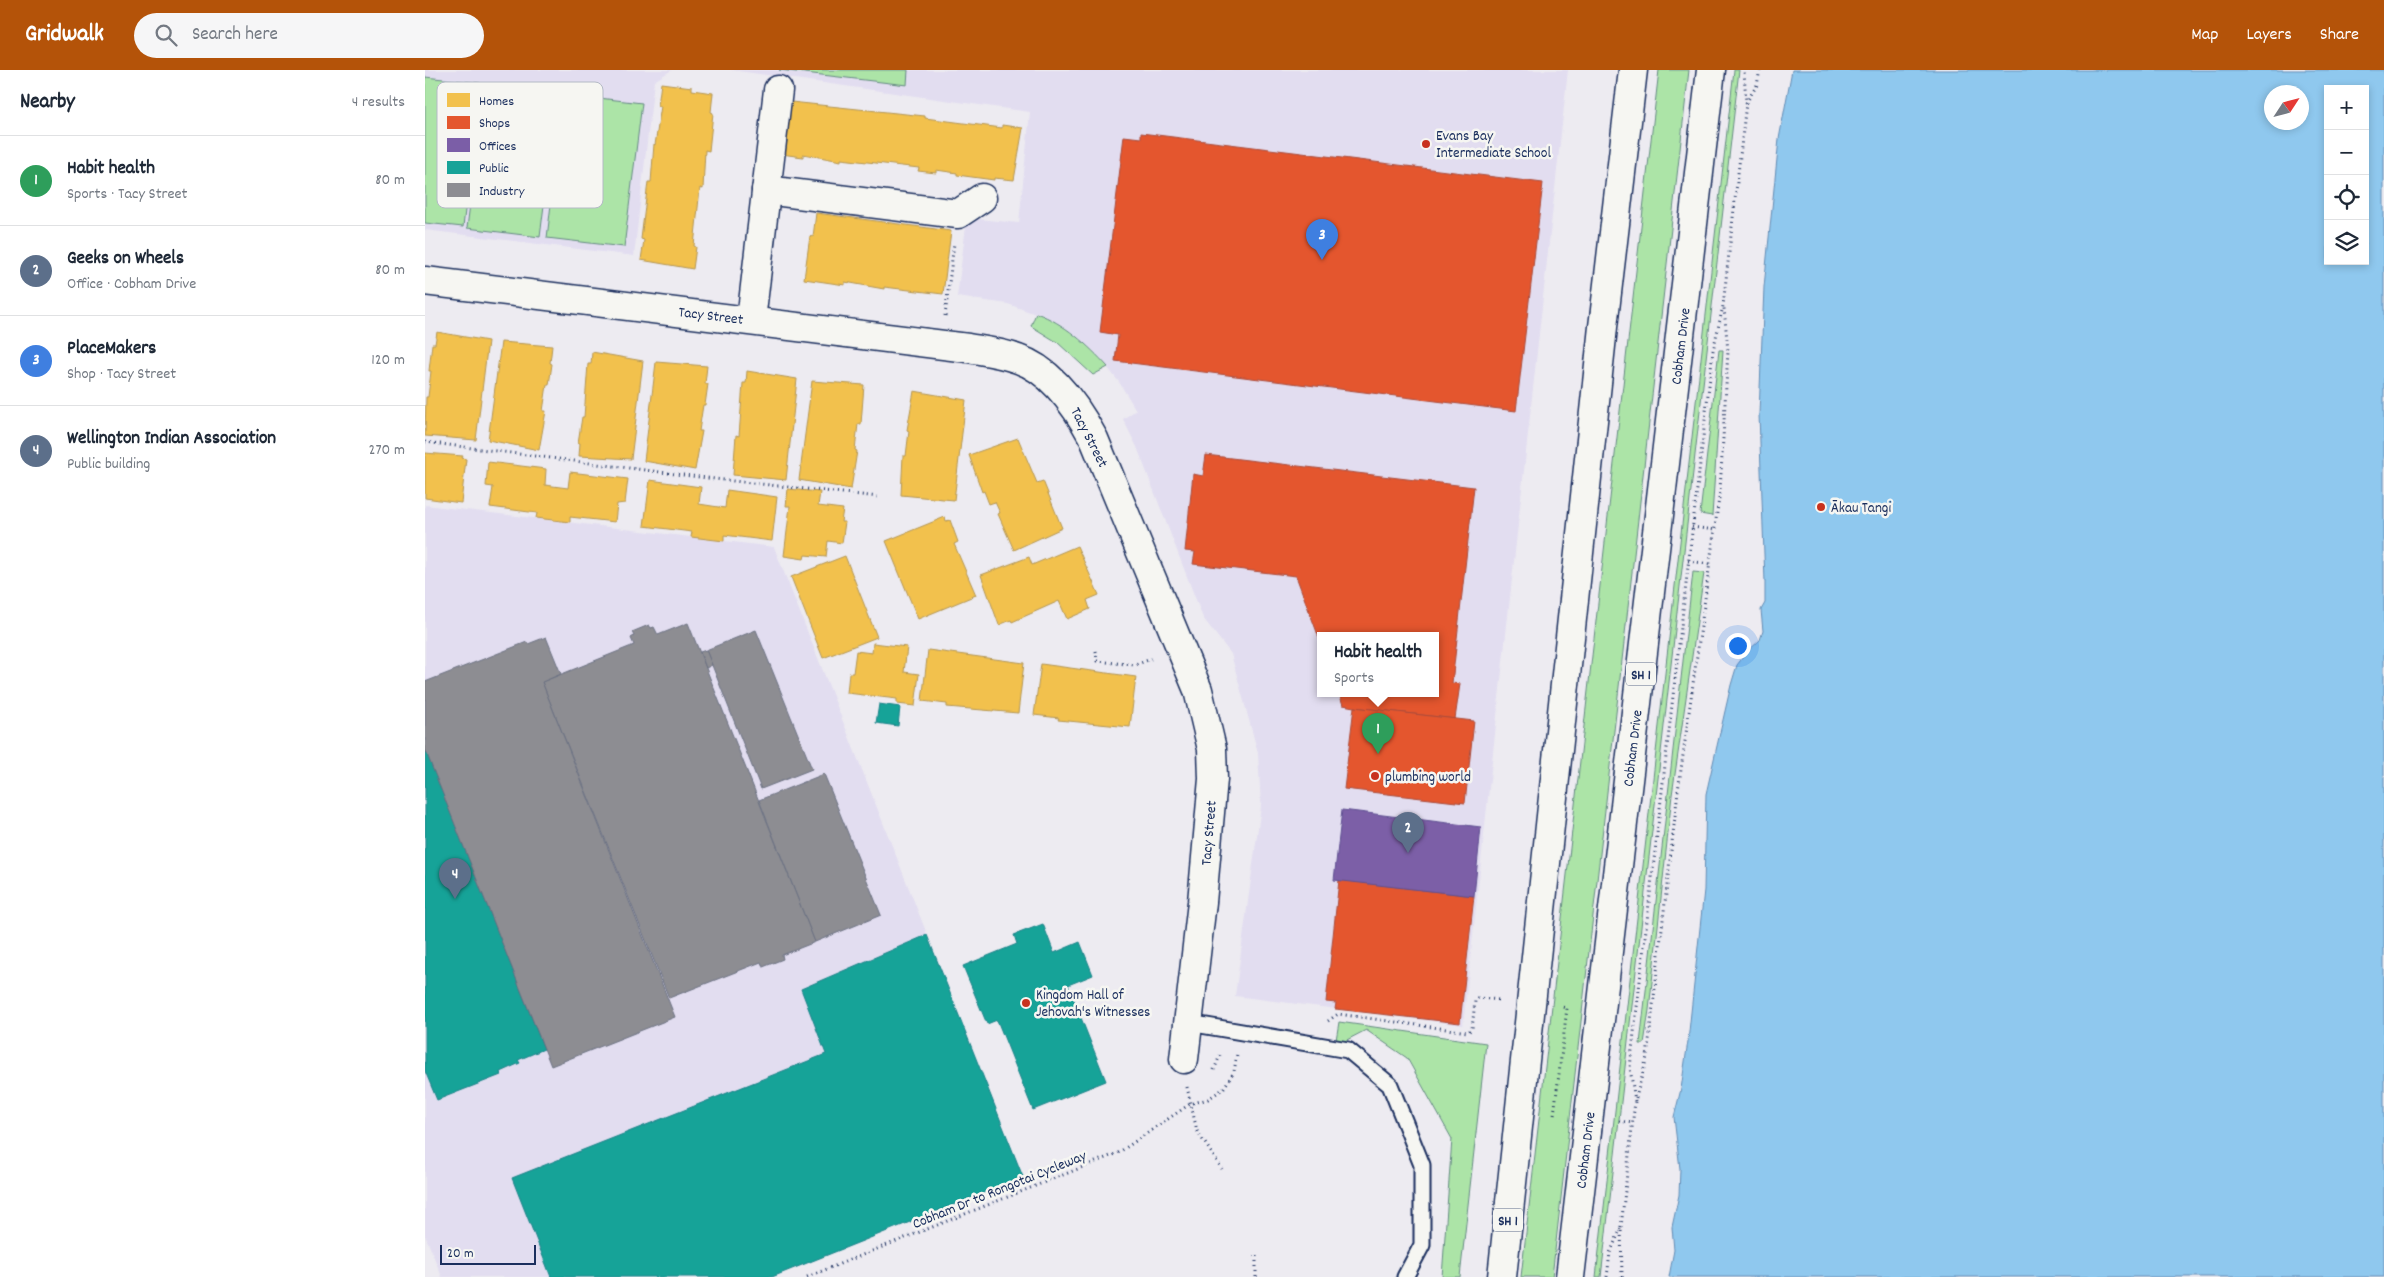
<!DOCTYPE html>
<meta charset="utf-8">
<style>
body{margin:0;font-family:Dekko,sans-serif;background:#f6f6f7;color:#1f2937}
.controls{position:absolute;right:15px;top:15px;display:grid;overflow:hidden;border-radius:0px;box-shadow:0 2px 8px #0003}
.controls button{width:45px;height:45px;display:grid;place-items:center;padding:0;border:0;border-bottom:1px solid #e0e1e3;background:#fff;color:#1f2937;font:25px sans-serif}
.compass{position:absolute;left:1839px;top:15px;width:45px;height:45px;border-radius:50%;background:#fff;box-shadow:0 2px 8px #0003;rotate:54deg}
.scale{position:absolute;left:15px;bottom:12px;width:96px;box-sizing:border-box;padding-left:5px;border:2px solid #1b2f5e;border-top:0;font-size:14px;line-height:18px;white-space:nowrap;color:#1b2f5e;-webkit-text-stroke:4px #f6f6f2;paint-order:stroke}
.you{position:absolute;left:1312px;top:575px;width:18px;height:18px;margin:-12px;border:4px solid #fff;border-radius:50%;background:#1a73e8;box-shadow:0 0 0 8px #1a73e833}
.badge{display:grid;place-items:center;width:32px;height:32px;border-radius:50%;background:#b45309;color:#fff;font-size:16px;font-weight:700}
.pin{position:absolute;translate:-50% -41px;filter:drop-shadow(0 1px 2px #0008)}
.pin::after{content:'';position:absolute;top:26px;width:18px;height:15px;background:inherit;clip-path:polygon(0 0,100% 0,50% 100%)}
.popup{position:absolute;left:892px;top:562px;width:122px;height:65px;box-sizing:border-box;display:grid;place-content:center;border-radius:0px;background:#fff;filter:drop-shadow(0 1px 4px #0005);font-size:16px;white-space:nowrap;color:#747a83}
.popup b{font-size:19px;color:#1f2937}
.popup::after{content:'';position:absolute;left:50%;top:100%;margin-left:-10px;border:10px solid transparent;border-top-color:#fff}
.list{margin:0;padding:0;list-style:none}
h2{display:flex;justify-content:space-between;align-items:center;height:65px;margin:0;padding:0 20px;font-size:21px}
h2 small{font-size:16px;font-weight:400;color:#747a83}
.list li{display:grid;grid-template-columns:32px 1fr auto;gap:15px;align-items:center;box-sizing:border-box;height:90px;padding:0 20px;border-top:1px solid #e0e1e3}
.list b{display:block;font-size:19px;white-space:nowrap}
.list p{margin:0;font-size:16px;white-space:nowrap;color:#747a83}
.list em{font-size:16px;font-style:normal;color:#747a83}
.icon{flex:none;width:28px;height:28px;fill:none;stroke:currentColor;stroke-width:2;stroke-linecap:round;stroke-linejoin:round}
.map{position:relative;flex:none;width:1959px;height:1207px;overflow:hidden}
header{display:flex;align-items:center;gap:30px;box-sizing:border-box;height:70px;padding:0 25px;background:#b45309;color:#fff}
header strong{font-size:24px}
nav{display:flex;gap:28px;margin-inline-start:auto;font-size:18px}
.search{width:350px;height:45px;background:#f6f6f7;display:flex;align-items:center;gap:12px;box-sizing:border-box;padding:0 18px;border-radius:28px;color:#747a83;font-size:19px}
main{display:flex}
aside{flex:1;background:#fff}
.map>svg:first-child{display:block}
.built{fill:#e2ddf0;fill-rule:evenodd}
.green{fill:#ace4a7;stroke:#648a82}
.water{fill:#8fc8ee;stroke:#618bb4;fill-rule:evenodd}
.homes{fill:#f2c14e;stroke:#b29553}
.shops{fill:#e4572e;stroke:#a84b3c}
.offices{fill:#7b5ea7;stroke:#5e5091}
.public{fill:#17a398;stroke:#188087}
.industry{fill:#8d8d92;stroke:#6b7182}
.lines{fill:none;stroke-linecap:round;stroke-linejoin:round}
.lane-casing{stroke:#1b2f5e;stroke-width:19}
.street-casing{stroke:#1b2f5e;stroke-width:31}
.highway-casing{stroke:#1b2f5e;stroke-width:31}
.path{stroke:#1b2f5e;stroke-width:3;stroke-dasharray:1 4;stroke-linecap:butt}
.lane{stroke:#f6f6f2;stroke-width:15}
.street{stroke:#f6f6f2;stroke-width:28}
.highway{stroke:#f6f6f2;stroke-width:28}
.poi-dot{fill:#c8321e;stroke:#f6f6f2;stroke-width:2}
.labels{text-anchor:middle;stroke-width:5;stroke-linejoin:round;paint-order:stroke}
.shield{fill:#f6f6f2;stroke:#5d6b8a;stroke-width:1}
.shield-label{font-size:14px;font-weight:bold;fill:#1b2f5e}
.poi-label{font-size:15px;fill:#1b2f5e;stroke:#f6f6f2;text-anchor:start}
.street-label{font-size:15px;fill:#1b2f5e;stroke:#f6f6f2}
.key{fill:#f6f6f2;stroke:#b4bac6;stroke-width:1}
.key-label{font-size:14px;fill:#1b2f5e}
</style>
<header>
<strong>Gridwalk</strong>
<div class="search"><svg class="icon" aria-label="search" viewBox="0 0 24 24"><circle cx="10" cy="10" r="6"/><path d="M15 15l6 6"/></svg>Search here</div>
<nav><a>Map</a><a>Layers</a><a>Share</a></nav>
</header>
<main>
<aside>
<h2>Nearby<small>4 results</small></h2>
<ul class="list">
<li><span class="badge" style="background:#2e9e5b">1</span><div><b>Habit health</b><p>Sports · Tacy Street</p></div><em>80 m</em></li>
<li><span class="badge" style="background:#5c6f8a">2</span><div><b>Geeks on Wheels</b><p>Office · Cobham Drive</p></div><em>80 m</em></li>
<li><span class="badge" style="background:#3f7fe0">3</span><div><b>PlaceMakers</b><p>Shop · Tacy Street</p></div><em>120 m</em></li>
<li><span class="badge" style="background:#5c6f8a">4</span><div><b>Wellington Indian Association</b><p>Public building</p></div><em>270 m</em></li>
</ul>
</aside>
<div class="map">
<svg width="1959" height="1207" viewBox="0 0 1959 1207">
<rect width="100%" height="100%" fill="#edebf1"/>
<filter id="ink" filterUnits="userSpaceOnUse"><feTurbulence type="fractalNoise" baseFrequency=".02" numOctaves="2"/><feDisplacementMap in="SourceGraphic" scale="10" xChannelSelector="R" yChannelSelector="G"/><feConvolveMatrix kernelMatrix="1 2 1 2 8 2 1 2 1" color-interpolation-filters="sRGB"/></filter>
<g filter="url(#ink)">
<g class="built">
<path d="M0,0H247L229,11L209,186L0,160Z"/>
<path d="M306,0H1143L1038,955L810,926L836,736L833,683L806,584L778,548L712,377L698,349L711,340L694,312L675,288L656,270L627,250L583,234L532,227L542,148L594,153L605,42ZM896,565H1010V623H896Z"/>
<path d="M0,435L349,477L598,1107L347,1207H17L0,1165Z"/>
</g>
<g class="green">
<path d="M354,0H483L482,15Z"/>
<path d="M1234,0H1264L1127,1207H1096Z"/>
<path d="M1309,0H1314L1176,1207H1171Z"/>
<path d="M0,7L55,13L38,157L0,153Z"/>
<path d="M60,14L133,24L115,167L42,158Z"/>
<path d="M139,24L217,33L199,177L122,168Z"/>
<path d="M611,243C639,253 663,275 683,297L668,305L632,272L606,256Z"/>
<path d="M1294,280H1298L1287,446L1275,444Z"/>
<path d="M1268,502L1279,503L1247,725L1224,940L1219,974H1215Z"/>
<path d="M914,952L1061,973L1035,1207H1017L1027,1069L982,988L941,960L916,973L911,970Z"/>
</g>
<path class="water" d="M1367,0H1959V1207H1244L1249,1180L1247,1157L1254,1125L1255,1099L1249,1047L1256,1019L1263,971L1279,820L1281,724L1306,615L1312,595L1322,582L1335,570L1338,561L1336,540L1340,533V512L1334,344L1339,217L1354,69ZM1903,19H1940V191H1903ZM1846,22H1876V52H1846Z"/>
<g class="homes">
<path d="M236,13L267,17V20L288,23L286,42L288,43L284,81L280,80L278,119L275,118L269,176L271,177L268,199L216,190L219,170L216,169L223,112H226L229,74L230,75L236,36H233Z"/>
<path d="M366,32L500,46V48L577,58V55L598,58L589,110L569,108V110L532,105V103L511,100V103L493,101L494,98L416,89V91L378,84V87L356,84Z"/>
<path d="M391,143L526,161L518,224L459,217V219L420,212V215L379,209L385,166L388,167Z"/>
<path d="M12,262L63,271L51,370L0,366L1,327H3L6,301H4L7,274H10Z"/>
<path d="M76,272L127,276L125,293L127,294L124,315H122L118,341H121L114,380L63,370Z"/>
<path d="M167,282L218,291L206,389L154,386L155,373H153L157,347H159L163,294H166Z"/>
<path d="M231,292L282,296L280,314H283L280,335H278L274,361H277L270,400L219,391Z"/>
<path d="M322,301L372,309L361,410L308,405L311,365L314,366L318,313H321Z"/>
<path d="M387,311L439,315L436,354H433L430,380L432,381L426,419L374,410Z"/>
<path d="M489,321L541,330L529,430L476,425L478,386H481L484,361L482,360Z"/>
<path d="M593,368L612,413L618,411L637,458L589,480L573,444L575,443L570,432L564,434L559,421L557,422L544,385Z"/>
<path d="M0,383L38,386L37,388L41,389L36,433L0,428Z"/>
<path d="M63,392L121,399L120,415L143,418L145,402L203,409L200,433L192,434L190,452L145,447V452L111,448L112,443L65,437L68,417L61,416Z"/>
<path d="M225,410L276,417L274,434L300,438L302,420L352,427L347,471L299,465V471L266,467L267,462L219,456Z"/>
<path d="M363,419L395,422L393,436L418,439L416,452H420L417,473L403,471L401,487L380,485L379,489L359,486L365,436H361Z"/>
<path d="M520,447L521,451L525,450L533,472L529,474L551,525L493,549L461,471Z"/>
<path d="M652,476L674,525L662,530L665,539L642,549L634,531L587,552L586,550L574,555L556,505L604,487L607,495Z"/>
<path d="M420,486L452,567L398,588L366,507Z"/>
<path d="M448,573L482,577L479,602L494,604L490,636L472,634V629L422,623L424,603H428L431,581L447,583Z"/>
<path d="M503,580L599,593L593,643L522,637V634L497,631Z"/>
<path d="M616,594L711,607L705,657L633,650L634,648L609,645Z"/>
</g>
<g class="shops">
<path d="M716,63L1118,113L1091,341L690,291L693,265L675,262L699,66L716,68Z"/>
<path d="M781,385L1049,417L1027,613L1035,614L1030,649L929,637L918,635L914,623H1010V565H896V573L871,506L768,494L770,482L760,481L768,404L778,406Z"/>
<path d="M929,637L1049,651L1040,733L919,719Z"/>
<path d="M914,810L1049,826L1035,953L910,939L911,933L901,932Z"/>
</g>
<path class="offices" d="M917,740L1056,757L1049,826L909,810Z"/>
<g class="public">
<path d="M454,634L475,637L473,656L451,653Z"/>
<path d="M0,679L119,979L93,990L95,993L75,1002L76,1005L12,1030L0,1001Z"/>
<path d="M618,854L629,883L655,872L668,905L643,915L681,1011L608,1040L572,950L562,954L538,896L592,874L589,865Z"/>
<path d="M502,865L598,1107L347,1207H126L87,1108L401,984L376,919Z"/>
</g>
<g class="industry">
<path d="M263,553L390,872L357,885L358,889L338,897L336,892L244,928L117,612L209,575L206,568L209,566L207,562L224,555L226,558L229,557L233,565Z"/>
<path d="M331,560L387,699L336,719L281,580Z"/>
<path d="M121,567L136,604L117,612L250,947L126,996L0,679V612L102,572L103,574Z"/>
<path d="M281,580L287,595L281,598L275,582Z"/>
<path d="M399,704L456,845L390,872L334,730Z"/>
</g>
<g class="lines">
<g class="lane-casing">
<path id="lane" d="M764,953L923,980L965,1015L997,1095V1175L980,1207"/>
</g>
<g class="street-casing">
<g id="street">
<path d="M341,120L533,144L557,128"/>
<path d="M0,211L543,278C560,281 577,283 593,289C627,300 653,339 669,369L773,620L787,679L788,709L777,832L759,989"/>
<path d="M326,250L353,20"/>
</g>
</g>
<g class="highway-casing">
<g id="highway">
<path d="M1077,1207L1178,257L1208,0"/>
<path d="M1145,1207L1286,0"/>
</g>
</g>
<g class="path">
<path d="M1321,33L1332,15L1335,0"/>
<path d="M520,246L529,173"/>
<path d="M0,372L290,409L454,427"/>
<path d="M1267,457L1290,460"/>
<path d="M1263,491L1285,494"/>
<path d="M671,581L672,591L710,595L726,589"/>
<path d="M903,951L913,944L1043,962L1047,959L1050,931L1053,928L1076,930"/>
<path d="M789,1000L796,983"/>
<path d="M762,1017L772,1061L797,1099"/>
<path d="M1210,1031L1205,998L1207,980L1288,281L1298,236L1321,33L1319,0"/>
<path d="M1133,1045H1129L1142,938L1137,937"/>
<path d="M1194,1051L1208,1053"/>
<path d="M382,1207L693,1083L765,1034L783,1029L798,1019L809,1002L812,984"/>
<path d="M831,1207V1182"/>
<path d="M1182,1207L1185,1183L1196,1158"/>
<path d="M1197,1207L1196,1157L1210,1031L1222,987L1253,721L1295,421L1303,281L1299,238"/>
</g>
<use href="#lane" class="lane"/>
<use href="#street" class="street"/>
<use href="#highway" class="highway"/>
</g>
</g>
<g class="poi-dot">
<circle cx="1001" cy="74" r="5"/>
<circle cx="1396" cy="437" r="5"/>
<circle cx="950" cy="706" r="5"/>
<circle cx="601" cy="933" r="5"/>
</g>
<g class="labels">
<g class="shield">
<rect x="1201" y="592.5" width="30" height="23" rx="4"/>
<rect x="1068" y="1138.5" width="30" height="23" rx="4"/>
</g>
<g class="shield-label">
<text x="1216" y="609">SH 1</text>
<text x="1083" y="1155">SH 1</text>
</g>
<g class="poi-label">
<text x="1011" y="70">Evans Bay<tspan x="1011" dy="17">Intermediate School</tspan></text>
<text x="1406" y="442">Ākau Tangi</text>
<text x="960" y="711">plumbing world</text>
<text x="611" y="929">Kingdom Hall of<tspan x="611" dy="17">Jehovah's Witnesses</tspan></text>
</g>
<g class="street-label">
<text transform="translate(286 245) rotate(7)" y="5">Tacy Street</text>
<text transform="translate(1255 276) rotate(-83)" y="5">Cobham Drive</text>
<text transform="translate(665 367) rotate(63)" y="5">Tacy Street</text>
<text transform="translate(1207 678) rotate(-83)" y="5">Cobham Drive</text>
<text transform="translate(783 763) rotate(-85)" y="5">Tacy Street</text>
<text transform="translate(1160 1080) rotate(-83)" y="5">Cobham Drive</text>
<text transform="translate(574 1119) rotate(-22)" y="5">Cobham Dr to Rongotai Cycleway</text>
</g>
</g>
<rect x="12" y="12" width="166" height="126" rx="8" class="key"/>
<rect x="22" y="23" width="23" height="14" fill="#f2c14e"/>
<rect x="22" y="46" width="23" height="13" fill="#e4572e"/>
<rect x="22" y="68" width="23" height="14" fill="#7b5ea7"/>
<rect x="22" y="91" width="23" height="13" fill="#17a398"/>
<rect x="22" y="113" width="23" height="14" fill="#8d8d92"/>
<g class="key-label">
<text x="54" y="35">Homes</text>
<text x="54" y="57">Shops</text>
<text x="54" y="80">Offices</text>
<text x="54" y="102">Public</text>
<text x="54" y="125">Industry</text>
</g>
</svg>
<div class="controls">
<button>+</button>
<button>−</button>
<button><svg class="icon" aria-label="locate" viewBox="0 0 24 24"><circle cx="12" cy="12" r="6"/><path d="M12 2v4M12 18v4M2 12h4M18 12h4"/></svg></button>
<button><svg class="icon" aria-label="layers" viewBox="0 0 24 24"><path d="M12 4l9 5-9 5-9-5zM3 14l9 5 9-5"/></svg></button>
</div>
<svg class="compass" viewBox="-18 -18 36 36"><path d="M0-13l5 13h-10z" fill="#e53935"/><path d="M0 13l5-13h-10z" fill="#747a83"/></svg>
<div class="scale">20 m</div>
<div class="you"></div>
<div class="pin badge" style="left:953px;top:684px;background:#2e9e5b">1</div>
<div class="popup"><b>Habit health</b>Sports</div>
<div class="pin badge" style="left:983px;top:783px;background:#5c6f8a">2</div>
<div class="pin badge" style="left:897px;top:190px;background:#3f7fe0">3</div>
<div class="pin badge" style="left:30px;top:829px;background:#5c6f8a">4</div>
</div>
</main>
